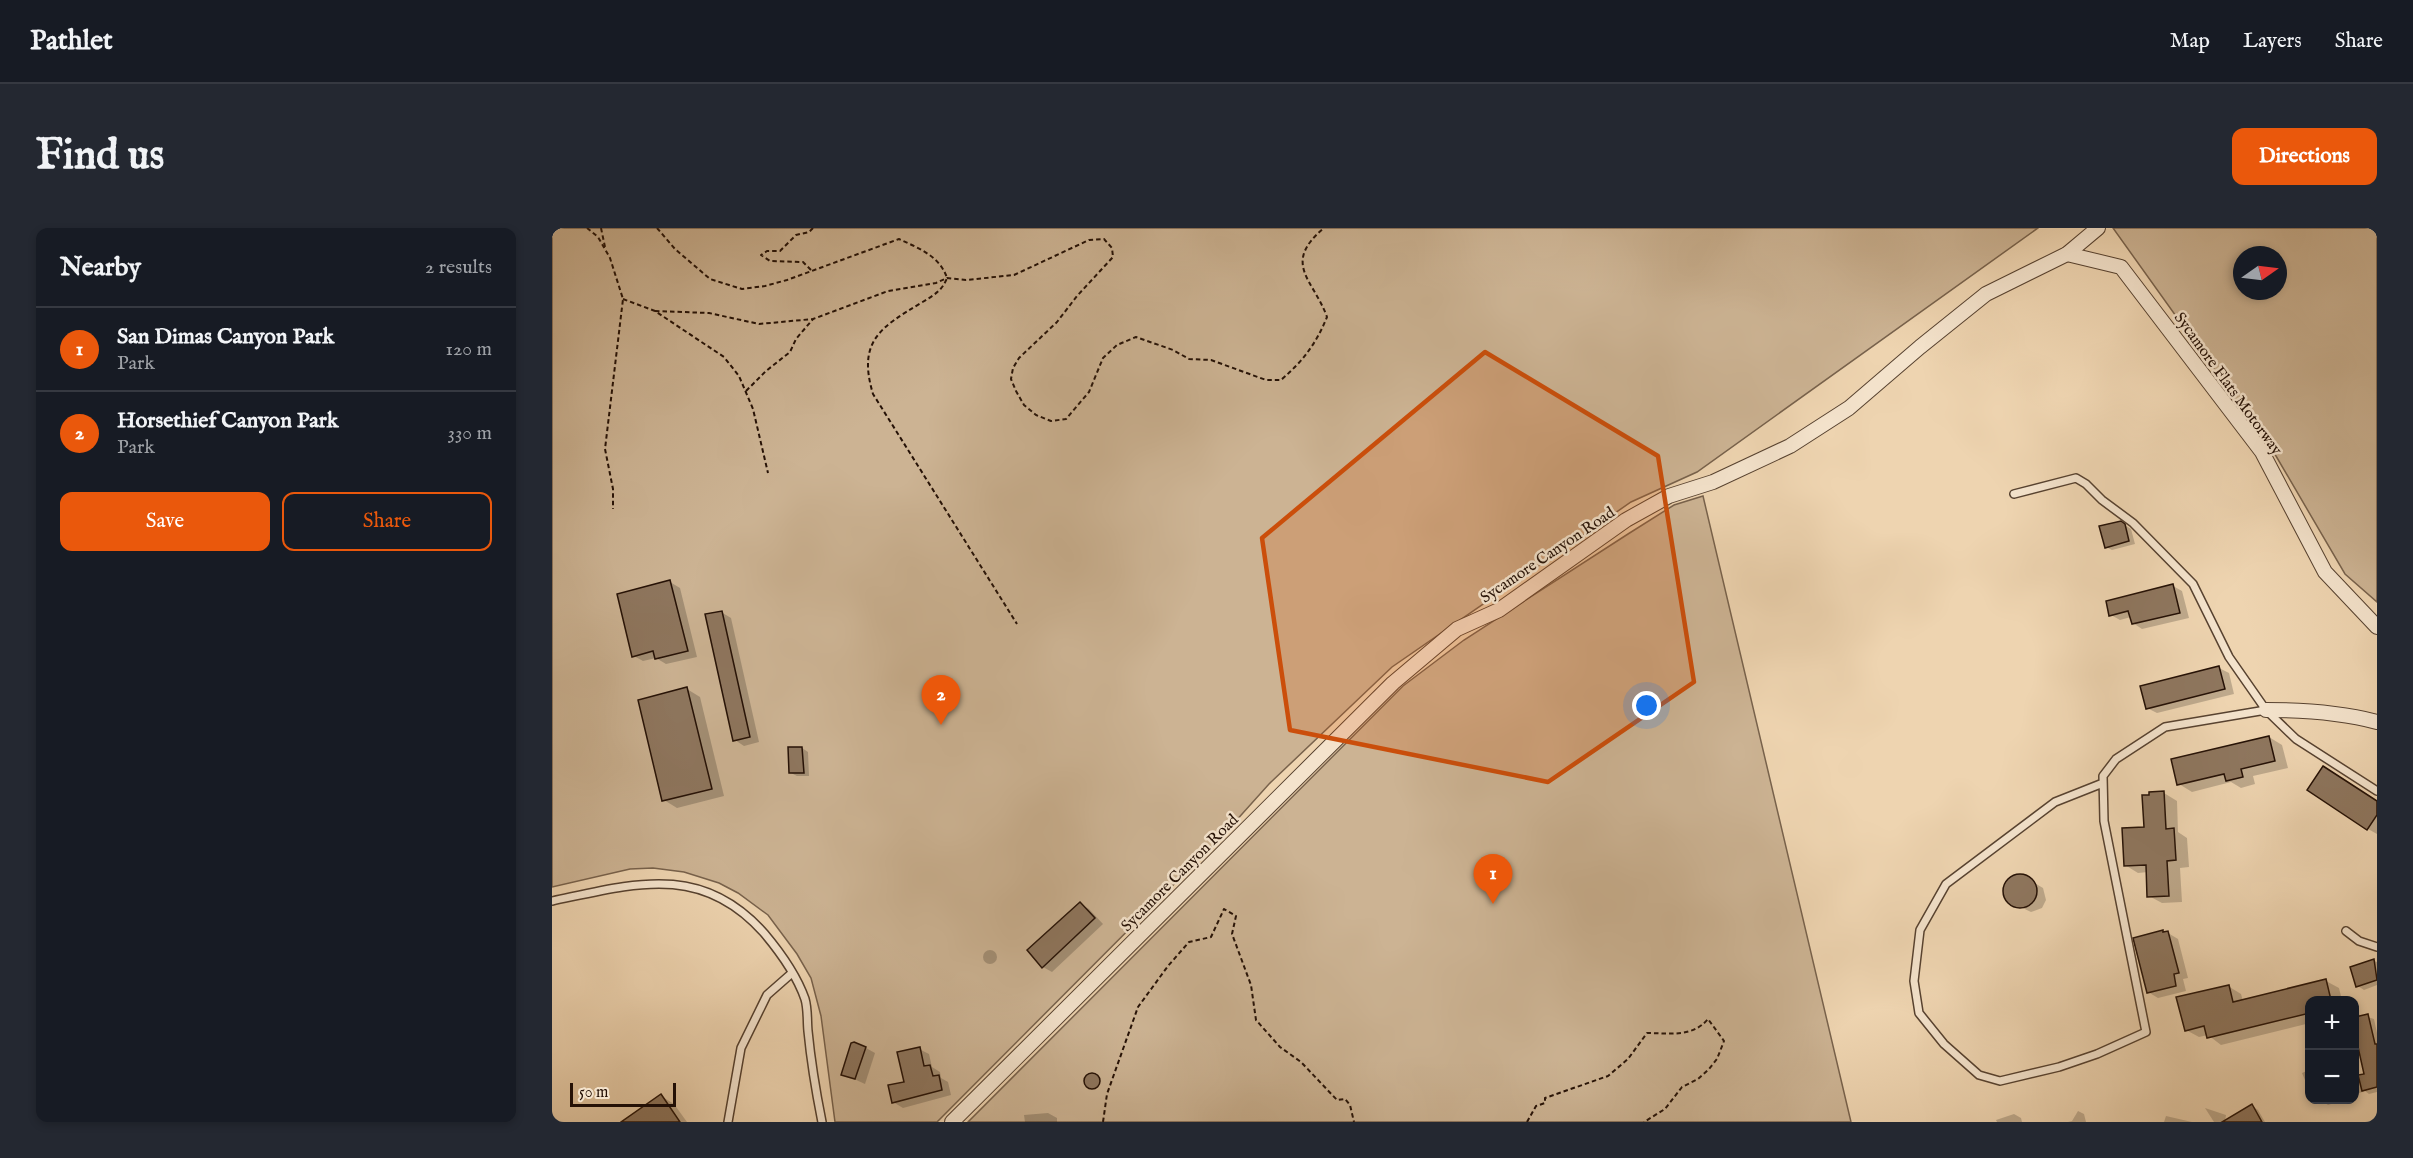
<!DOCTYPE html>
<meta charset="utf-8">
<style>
body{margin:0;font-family:"IM FELL English",serif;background:#242831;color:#f1f3f6}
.controls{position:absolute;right:18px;bottom:18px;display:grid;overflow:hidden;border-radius:12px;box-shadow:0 3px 9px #0003}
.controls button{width:54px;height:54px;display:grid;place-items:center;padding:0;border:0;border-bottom:2px solid #363941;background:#171b24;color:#f1f3f6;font:30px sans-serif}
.compass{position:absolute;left:1681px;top:18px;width:54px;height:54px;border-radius:50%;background:#171b24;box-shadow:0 3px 9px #0003;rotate:76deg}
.scale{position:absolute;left:18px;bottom:15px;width:106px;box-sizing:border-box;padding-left:6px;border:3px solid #251106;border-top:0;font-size:16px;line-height:21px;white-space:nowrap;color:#251106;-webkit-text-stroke:4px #f4e3cc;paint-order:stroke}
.you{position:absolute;left:1095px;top:478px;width:21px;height:21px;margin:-15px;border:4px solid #fff;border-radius:50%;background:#1a73e8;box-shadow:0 0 0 9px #1a73e833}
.badge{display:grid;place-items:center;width:39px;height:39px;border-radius:50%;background:#ea580c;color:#fff;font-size:20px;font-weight:700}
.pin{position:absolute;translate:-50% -50px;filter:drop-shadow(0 2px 3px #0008)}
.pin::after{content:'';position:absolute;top:32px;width:21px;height:18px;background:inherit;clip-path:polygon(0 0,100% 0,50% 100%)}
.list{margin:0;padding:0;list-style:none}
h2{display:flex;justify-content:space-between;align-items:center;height:78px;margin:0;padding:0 24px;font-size:26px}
h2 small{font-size:20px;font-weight:400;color:#9ea1a6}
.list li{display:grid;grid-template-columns:39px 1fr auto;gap:18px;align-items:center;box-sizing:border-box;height:84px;padding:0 24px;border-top:2px solid #363941}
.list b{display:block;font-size:22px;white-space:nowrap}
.list p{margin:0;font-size:20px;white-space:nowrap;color:#9ea1a6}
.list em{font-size:20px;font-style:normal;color:#9ea1a6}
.actions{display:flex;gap:12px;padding:18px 24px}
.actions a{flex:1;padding:14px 0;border:2px solid #ea580c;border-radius:12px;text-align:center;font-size:21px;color:#ea580c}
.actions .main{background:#ea580c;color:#fff}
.map{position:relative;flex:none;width:1825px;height:894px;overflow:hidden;border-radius:12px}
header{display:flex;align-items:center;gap:36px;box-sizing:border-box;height:84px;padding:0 30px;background:#171b24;border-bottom:2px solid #363941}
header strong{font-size:28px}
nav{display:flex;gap:33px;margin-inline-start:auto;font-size:21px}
.intro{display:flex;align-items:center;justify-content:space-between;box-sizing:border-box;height:144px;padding:0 36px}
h1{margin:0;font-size:42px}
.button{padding:15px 27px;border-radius:12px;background:#ea580c;color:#fff;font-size:21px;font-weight:700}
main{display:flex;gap:36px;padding:0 36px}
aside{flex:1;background:#171b24;border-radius:12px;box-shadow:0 3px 9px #0003}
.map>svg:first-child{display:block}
.green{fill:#ccb393;stroke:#78624c;stroke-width:1.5;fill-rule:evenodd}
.shadow{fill:#0003}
.building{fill:#8e765e;stroke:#251106;stroke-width:1.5}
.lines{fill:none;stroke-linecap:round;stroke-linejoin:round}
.lane-casing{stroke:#574230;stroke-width:10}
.street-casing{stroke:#574230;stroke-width:16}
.path{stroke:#251106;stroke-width:2;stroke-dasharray:4.5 3;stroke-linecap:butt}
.lane{stroke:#f4e3cc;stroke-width:7}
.street{stroke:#f4e3cc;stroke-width:14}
.marked{fill:#cb4e0b;fill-opacity:0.2;stroke:#cb4e0b;stroke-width:4.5;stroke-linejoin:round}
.labels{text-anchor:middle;stroke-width:5;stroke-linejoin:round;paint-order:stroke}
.street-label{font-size:16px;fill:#251106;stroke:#f4e3cc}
</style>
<header>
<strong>Pathlet</strong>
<nav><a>Map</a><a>Layers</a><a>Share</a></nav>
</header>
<div class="intro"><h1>Find us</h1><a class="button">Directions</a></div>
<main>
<aside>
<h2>Nearby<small>2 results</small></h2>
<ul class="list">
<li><span class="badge">1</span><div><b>San Dimas Canyon Park</b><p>Park</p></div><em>120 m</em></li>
<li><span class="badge">2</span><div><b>Horsethief Canyon Park</b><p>Park</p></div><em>330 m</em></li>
</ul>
<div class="actions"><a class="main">Save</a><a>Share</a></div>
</aside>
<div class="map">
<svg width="1825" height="894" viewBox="0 0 1825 894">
<rect width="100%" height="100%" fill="#eed4b0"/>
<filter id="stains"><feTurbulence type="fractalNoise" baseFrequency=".00333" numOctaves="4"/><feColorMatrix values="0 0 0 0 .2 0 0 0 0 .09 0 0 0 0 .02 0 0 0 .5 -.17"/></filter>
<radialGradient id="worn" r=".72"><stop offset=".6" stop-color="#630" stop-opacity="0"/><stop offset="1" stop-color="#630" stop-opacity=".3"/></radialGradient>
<g class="green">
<path d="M0,0H1486L1145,244L1079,274L840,439L717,556L673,605L385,894H283L269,788L259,750L245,726L216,687L186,665L167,655L132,644L101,640L78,641L0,659Z"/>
<path d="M1561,0H1825V374L1793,346L1724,228ZM1690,27H1726V63H1690Z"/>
<path d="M1151,268L1299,894H416L851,458L912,412L1076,306L1122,277Z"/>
</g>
<g class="shadow">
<path d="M1568,294L1579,301L1583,316L1560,322L1554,319Z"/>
<path d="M118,354L128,360L145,429L114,436L104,430L91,433L82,428Z"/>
<path d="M1621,358L1630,363L1637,390L1590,401L1581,395L1579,389L1568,392L1559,387Z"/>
<path d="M169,384L179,390L207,514L192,518L183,512Z"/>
<path d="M1667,440L1677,445L1682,466L1605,485L1595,480Z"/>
<path d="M135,461L148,469L172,568L125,580L112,572Z"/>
<path d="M1717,509L1730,517L1736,540L1701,548L1703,556L1689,560L1679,554L1640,564L1627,556Z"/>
<path d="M250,520L256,524L257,548H245L239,545Z"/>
<path d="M1757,561L1825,574V606L1816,601Z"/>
<path d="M1612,565L1625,573L1626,604L1635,610L1637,639L1628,640L1630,674L1610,675L1597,668L1596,644L1586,645L1573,637Z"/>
<path d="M1469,647L1491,660L1494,672L1490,680L1479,684L1456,673L1453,661L1459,650Z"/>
<path d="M528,676L537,681L551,696L500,744L491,739Z"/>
<path d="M1616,705L1626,711L1636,750L1631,751L1634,763L1606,770L1596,764Z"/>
<circle cx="438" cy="729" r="7"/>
<path d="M1822,733L1825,734V757L1812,762L1806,758Z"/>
<path d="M1774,753L1787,760L1790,772H1758V795L1669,817L1656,807L1647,809L1634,802L1676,758L1689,766L1691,773Z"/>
<path d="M1802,785L1822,791L1825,805V864L1817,866L1813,863L1802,867V850L1814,847L1808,823L1802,825Z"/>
<path d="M314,820L323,825L313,856L291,846Z"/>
<path d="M367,821L377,826L380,839L388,844L389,850L396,854L399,867L351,880L341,874L353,855Z"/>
<path d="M1758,829V864L1750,845L1757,842L1753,830Z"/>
<circle cx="541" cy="854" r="7"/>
<path d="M109,868L122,876L135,894H71Z"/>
<path d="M1769,872H1791L1776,877Z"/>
<path d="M1700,878L1706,882L1713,894H1673Z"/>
<path d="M1653,880L1674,887L1673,894H1662Z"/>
<path d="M1526,883L1532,886L1534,894H1516L1520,893Z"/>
<path d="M496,885L505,890V894H473L472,887Z"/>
<path d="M1462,886L1469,890L1470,894H1445L1444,892Z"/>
<path d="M1614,888L1640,894H1612Z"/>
</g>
<g class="building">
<path d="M1569,293L1573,296L1577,313L1553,320L1547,298Z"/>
<path d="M118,352L136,423L103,431L101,423L80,429L65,366Z"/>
<path d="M1621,356L1628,385L1580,396L1576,383L1557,388L1554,373Z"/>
<path d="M170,383L198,509L181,513L153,386Z"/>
<path d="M1667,438L1673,461L1594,481L1588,458Z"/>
<path d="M135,459L160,561L110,573L86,472Z"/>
<path d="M1717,508L1723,533L1689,541L1691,549L1674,553L1672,546L1625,557L1619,531Z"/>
<path d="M236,519H250L252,545H237Z"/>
<path d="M1771,538L1825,573V587L1815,602L1755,562Z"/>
<path d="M1612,563L1614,601L1622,600L1624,632L1615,633L1617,668L1595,669L1594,637L1572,638L1570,600L1592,599L1590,567H1597V564Z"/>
<circle cx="1468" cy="663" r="17"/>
<path d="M528,674L543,690L490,740L475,722Z"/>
<path d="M1611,702V704L1616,703L1627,745L1622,746L1624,758L1595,765L1581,710Z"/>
<path d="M1822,731L1825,752L1804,759L1798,739Z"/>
<path d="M1774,751L1779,772H1758V785L1655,810L1652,798L1633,803L1624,769L1677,757L1681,774Z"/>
<path d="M1816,786L1823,816H1825V859L1810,863L1806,847L1812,846L1806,819L1803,820V789Z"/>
<path d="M302,814L314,819L303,851L289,847L299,815Z"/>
<path d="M368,819L372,838L378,837L381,848L387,847L390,862L340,875L336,857L352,854L345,824Z"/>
<circle cx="540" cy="853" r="8"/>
<path d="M109,866L128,894H69Z"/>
<path d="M1700,876L1710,894H1670Z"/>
</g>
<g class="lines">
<g class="lane-casing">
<g id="lane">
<path d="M1462,266L1524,250L1534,256L1550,272L1581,295L1641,356L1677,429L1714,482L1744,511L1825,563"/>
<path d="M1551,555L1503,574L1394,656L1368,702L1362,753L1367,785L1392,816L1427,847L1448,853L1507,839L1545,826L1594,804L1552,593L1551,548L1564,531L1613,499L1714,482"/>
<path d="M0,673C81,656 149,634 212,705C228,724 245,748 253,771C256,781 255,793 256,803C259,834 264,864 270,894"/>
<path d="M1794,703L1807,713L1825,719"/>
<path d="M176,894L189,820L215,767L240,745"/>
</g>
</g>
<g class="street-casing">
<g id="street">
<path d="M1515,26L1569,39L1710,224L1773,344L1825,399"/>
<path d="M1714,482C1752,482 1788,484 1825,494"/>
<path d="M400,894L841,455L905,401L947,382L1074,292L1117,268L1161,254L1238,218L1297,180L1368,119L1434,66L1515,26L1546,0"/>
</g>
</g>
<g class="path">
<path d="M35,0L46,9L58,30L71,71L53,221L61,261V281"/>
<path d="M49,0L53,19"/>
<path d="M105,0L123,21L158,51L190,61L213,58L235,52L347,11C366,20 388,28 395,50C390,63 382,67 369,75C329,99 305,113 321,166L465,396"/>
<path d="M259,42L251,34L218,33L209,27L215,23H228L244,7L257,4L261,0"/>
<path d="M71,71L103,83L172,129L187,148L201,181L216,245"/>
<path d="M103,83L157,85L207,96L261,91L336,63L384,55L395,50L414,52L462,47L537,12L552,11L560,20L561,29L525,68L505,94L467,130L461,140L459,151L464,163L472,177L484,187L499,193L514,191L537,164L551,130L565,117L584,109L621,122L637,131L659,132L714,152H729C751,133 764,116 775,89C762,52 729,36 772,0"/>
<path d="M194,163L214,143L238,124L244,111L261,91"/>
<path d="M551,894L555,866L586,779L616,738L637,714L659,709L672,681L684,688L680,706L699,757L704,792L728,819L749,834L785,872L793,871L798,877L802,894"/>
<path d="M975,894L984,878L993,875V870L1056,848L1076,831L1095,805C1117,805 1140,810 1156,791L1172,813L1165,831L1157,841L1146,851L1130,859L1113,881L1092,894"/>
</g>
<use href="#lane" class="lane"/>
<use href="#street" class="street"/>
</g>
<path class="marked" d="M933,124L1106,228L1142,454L996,554L738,502L710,310Z"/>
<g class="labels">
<g class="street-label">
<text transform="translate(1677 155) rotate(54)" y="6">Sycamore Flats Motorway</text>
<text transform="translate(995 326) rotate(-34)" y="6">Sycamore Canyon Road</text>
<text transform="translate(627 644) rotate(-45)" y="6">Sycamore Canyon Road</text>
</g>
</g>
<rect width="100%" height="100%" filter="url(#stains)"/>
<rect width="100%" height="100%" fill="url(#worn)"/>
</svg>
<div class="controls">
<button>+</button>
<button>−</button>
</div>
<svg class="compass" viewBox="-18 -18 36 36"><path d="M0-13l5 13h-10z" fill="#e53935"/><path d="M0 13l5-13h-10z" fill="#9ea1a6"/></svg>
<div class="scale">50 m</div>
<div class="you"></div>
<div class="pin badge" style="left:941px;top:676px">1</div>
<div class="pin badge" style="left:389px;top:497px">2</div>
</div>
</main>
